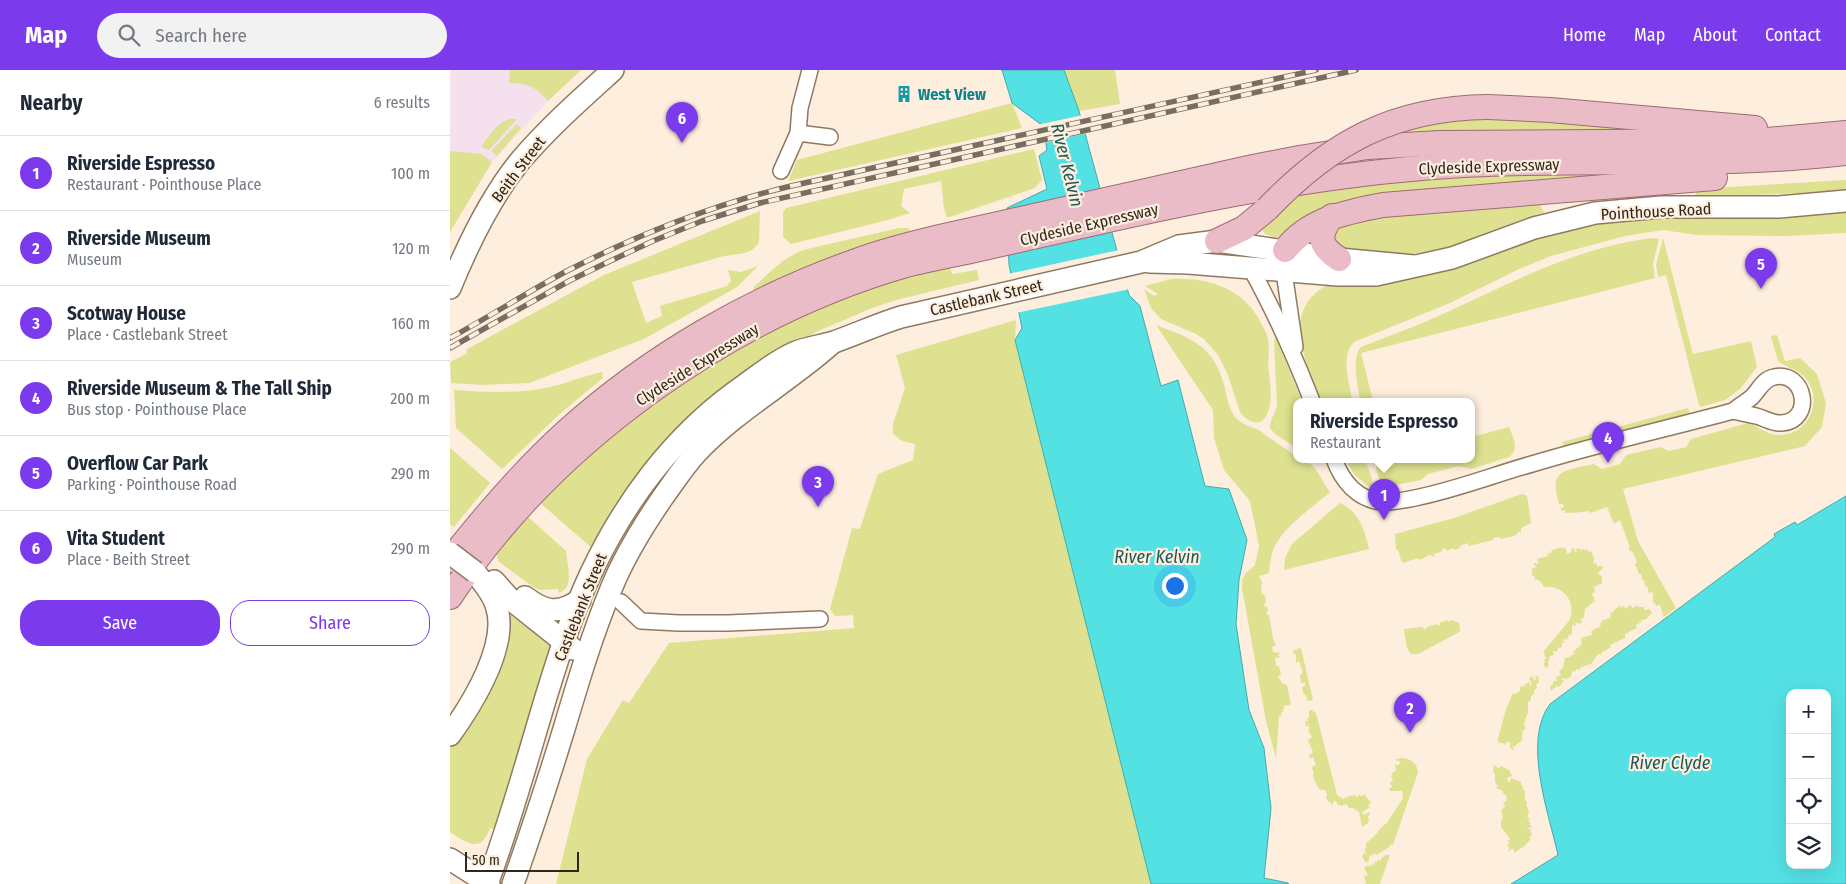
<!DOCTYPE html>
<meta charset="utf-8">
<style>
body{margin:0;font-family:"Fira Sans Condensed",sans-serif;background:#f2f2f3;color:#1f2937}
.controls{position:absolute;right:15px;bottom:15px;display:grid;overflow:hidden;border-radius:10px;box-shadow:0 5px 20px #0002}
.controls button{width:45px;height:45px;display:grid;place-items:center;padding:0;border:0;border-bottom:1px solid #e0e1e3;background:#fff;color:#1f2937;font:25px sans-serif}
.scale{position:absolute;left:15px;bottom:12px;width:114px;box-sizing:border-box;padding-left:5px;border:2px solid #2f261c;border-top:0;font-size:14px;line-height:18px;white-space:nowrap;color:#2f261c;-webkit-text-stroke:4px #fdeede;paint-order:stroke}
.you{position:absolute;left:724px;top:515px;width:18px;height:18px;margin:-12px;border:4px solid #fff;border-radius:50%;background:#1a73e8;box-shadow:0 0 0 8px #1a73e833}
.badge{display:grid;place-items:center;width:32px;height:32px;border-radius:50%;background:#7c3aed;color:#fff;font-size:16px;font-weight:700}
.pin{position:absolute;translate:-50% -41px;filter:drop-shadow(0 1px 2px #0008)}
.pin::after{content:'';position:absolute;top:26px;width:18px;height:15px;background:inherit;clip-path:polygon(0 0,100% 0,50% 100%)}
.popup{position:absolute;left:843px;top:328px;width:182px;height:65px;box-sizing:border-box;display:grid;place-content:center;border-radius:10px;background:#fff;filter:drop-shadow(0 1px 4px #0005);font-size:16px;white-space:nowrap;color:#747a83}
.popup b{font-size:19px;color:#1f2937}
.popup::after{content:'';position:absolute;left:50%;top:100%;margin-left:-10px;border:10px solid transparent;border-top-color:#fff}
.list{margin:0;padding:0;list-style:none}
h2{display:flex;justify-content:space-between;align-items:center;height:65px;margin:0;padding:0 20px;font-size:21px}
h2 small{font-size:16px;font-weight:400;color:#747a83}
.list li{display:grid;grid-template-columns:32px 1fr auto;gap:15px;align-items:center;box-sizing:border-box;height:75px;padding:0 20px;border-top:1px solid #e0e1e3}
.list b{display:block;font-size:19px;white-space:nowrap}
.list p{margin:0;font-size:16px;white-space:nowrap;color:#747a83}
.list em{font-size:16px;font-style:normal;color:#747a83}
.actions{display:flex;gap:10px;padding:15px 20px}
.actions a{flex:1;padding:11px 0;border:1px solid #7c3aed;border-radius:20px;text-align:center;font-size:18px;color:#7c3aed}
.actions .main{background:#7c3aed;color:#fff}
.icon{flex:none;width:28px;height:28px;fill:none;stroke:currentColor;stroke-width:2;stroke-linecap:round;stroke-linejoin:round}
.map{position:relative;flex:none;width:1396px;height:814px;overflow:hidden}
header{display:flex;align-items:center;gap:30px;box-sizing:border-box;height:70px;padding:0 25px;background:#7c3aed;color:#fff}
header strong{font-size:24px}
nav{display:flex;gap:28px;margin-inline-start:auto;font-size:18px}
.search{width:350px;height:45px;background:#f2f2f3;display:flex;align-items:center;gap:12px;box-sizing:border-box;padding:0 18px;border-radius:28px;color:#747a83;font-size:19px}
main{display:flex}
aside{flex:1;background:#fff}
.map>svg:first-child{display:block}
.commercial{fill:#f5e0ee}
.green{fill:#dee18f}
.water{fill:#54e1e4;stroke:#49a9a8;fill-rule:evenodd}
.pier{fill:#fdeede}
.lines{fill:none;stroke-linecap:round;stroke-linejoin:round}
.street-casing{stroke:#8f7a60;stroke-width:18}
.secondary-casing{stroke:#8f7a60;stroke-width:24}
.primary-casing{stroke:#9e6b72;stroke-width:26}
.street{stroke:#fff;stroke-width:15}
.secondary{stroke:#fff;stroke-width:21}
.primary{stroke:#e9bcc7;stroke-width:24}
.rail-casing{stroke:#786d61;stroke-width:5.5}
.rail{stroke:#fdeede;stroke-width:4;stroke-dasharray:11;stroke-linecap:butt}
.secondary-bridge-casing{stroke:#8f7a60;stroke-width:24;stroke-linecap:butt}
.primary-bridge-casing{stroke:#9e6b72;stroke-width:26;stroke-linecap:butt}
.secondary-bridge{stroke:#fff;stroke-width:21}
.primary-bridge{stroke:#e9bcc7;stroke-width:24}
.labels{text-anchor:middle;stroke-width:4.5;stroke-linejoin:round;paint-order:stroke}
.culture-label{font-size:16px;font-weight:bold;fill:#0d838f;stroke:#fdeede;text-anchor:start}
.street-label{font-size:16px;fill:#2f261c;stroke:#fdeede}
.water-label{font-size:18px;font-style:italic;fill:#1d5859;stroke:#fdeede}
</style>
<header>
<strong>Map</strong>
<div class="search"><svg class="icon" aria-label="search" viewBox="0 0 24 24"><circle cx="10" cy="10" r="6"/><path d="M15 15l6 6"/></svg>Search here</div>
<nav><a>Home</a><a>Map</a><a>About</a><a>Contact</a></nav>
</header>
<main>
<aside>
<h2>Nearby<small>6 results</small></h2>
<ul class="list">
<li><span class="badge">1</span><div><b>Riverside Espresso</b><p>Restaurant · Pointhouse Place</p></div><em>100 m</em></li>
<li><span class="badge">2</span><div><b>Riverside Museum</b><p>Museum</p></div><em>120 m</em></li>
<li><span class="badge">3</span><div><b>Scotway House</b><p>Place · Castlebank Street</p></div><em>160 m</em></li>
<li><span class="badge">4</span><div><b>Riverside Museum &amp; The Tall Ship</b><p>Bus stop · Pointhouse Place</p></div><em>200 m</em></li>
<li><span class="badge">5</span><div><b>Overflow Car Park</b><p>Parking · Pointhouse Road</p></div><em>290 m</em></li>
<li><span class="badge">6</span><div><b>Vita Student</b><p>Place · Beith Street</p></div><em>290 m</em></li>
</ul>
<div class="actions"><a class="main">Save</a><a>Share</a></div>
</aside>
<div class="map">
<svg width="1396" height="814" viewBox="0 0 1396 814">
<rect width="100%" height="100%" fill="#fdeede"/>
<path class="commercial" d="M0,0H131L98,31L42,92L0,162Z"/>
<g class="green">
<path d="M60,0H131L98,31C87,17 76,13 59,13Z"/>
<path d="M614,0H665L670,34L629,41Z"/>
<path d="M562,33L572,58L338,111L347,90Z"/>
<path d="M1004,44L1217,61H974L926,65Z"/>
<path d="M60,49H67L39,80L31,77C39,66 46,53 60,49Z"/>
<path d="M67,54L71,58L47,86L41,81Z"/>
<path d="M584,79L592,110L585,118L497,148L494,138L491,111L454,119L451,136L460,143L438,150L341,174L333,167V143L336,138Z"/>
<path d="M0,81L32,84L42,92L0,162Z"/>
<path d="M1177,99V106L911,126C890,131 870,137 852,148C842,154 835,162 826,168L815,164L812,159L843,121L934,109Z"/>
<path d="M1396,110V123L1358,127L1357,123L1246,127V119Z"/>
<path d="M1089,131L1094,143L1086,144L1087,149C1042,163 996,183 949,185C930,186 910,183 891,182L879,159L891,150Z"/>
<path d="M1396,140V163L1338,166L1247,165L1213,160L1175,166L1101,186L1069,199L1000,233L904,272C890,286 900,314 902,331H870C856,292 830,241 877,215L1165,149Z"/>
<path d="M310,141L309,173L302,180L295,183L274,186L182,212L196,253L212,246L210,236L277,216L281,211L278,200L291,202L308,196L287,217L194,269L79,313L34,315L1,313L0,292L16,284L17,279L154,205Z"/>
<path d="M449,158H459L460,163L305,222L303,218C319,203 333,188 353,180Z"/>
<path d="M1203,168L1209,169L1203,194L1205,208L911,283L923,331H910C908,317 901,288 911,277C944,264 978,252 1010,236C1072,207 1134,176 1203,168Z"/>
<path d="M1213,168L1243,284L1301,271L1307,297L1290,319L1275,330L1250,337L1249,335L1216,205L1208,207L1206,195Z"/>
<path d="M500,195L502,204L527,200L529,210L450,229L422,238L368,261L317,289L143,479L89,432L118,402L212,323L313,263L437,211Z"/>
<path d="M721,209C757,207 793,218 810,251C813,257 817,263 818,269C820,280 817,293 819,304C821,320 824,340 811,352C803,354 795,349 790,342L778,305L768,285L754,269L746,264L711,249L701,238L694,219L704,226L708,224L695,216Z"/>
<path d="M566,250L565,270L701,814H106L137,689L173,630L179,633L219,573L404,558L403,545L385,546L380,539L402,458L410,459L428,404L463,390L465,374L452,371L443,364V354L455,318L446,285Z"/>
<path d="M706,255C741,268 764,276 774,315C777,325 778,338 785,347C793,357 808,357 814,364L846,386V389C866,389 870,410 880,422C862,438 828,460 822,484C820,490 820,497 819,503L809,506L813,514L811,515L812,524L815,525L816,533L814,534L815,537L817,536L818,541L816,542L817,545H819L823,568L826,576L822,577L823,582L830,583L828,585L831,587L825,588L826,596H829L831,605L828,606L832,613L837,615L841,635L833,636L835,639H833V642L831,643V646H829L826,688L816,651L792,518V510L796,503L805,495L809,476L800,431L774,400L764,368L763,340Z"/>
<path d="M1327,265L1335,291L1350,288L1367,304L1376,333L1372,357L1355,376L1173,419L1188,471L1226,538L1214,547L1210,535L1206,536L1205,533H1203V522L1199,523L1197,516H1195L1194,510H1192L1191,504H1189L1185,494L1187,493L1185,486H1184L1183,482L1179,480V475L1170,450L1164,454L1157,437L1140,443L1139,441C1131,442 1124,443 1115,443V440L1111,441V438L1114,437L1113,434H1109C1098,398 1115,401 1144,394L1152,399L1170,394L1176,385L1210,377L1219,381L1236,377L1241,369L1298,353C1310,357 1318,366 1331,365C1358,364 1373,332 1357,310C1350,299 1338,299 1328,291L1321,266Z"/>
<path d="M826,268L852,331H846V377C840,373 818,362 820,355C821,348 825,344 827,336L824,269Z"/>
<path d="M152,302L153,308L113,341L52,399L6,358L4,320C35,322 66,324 96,318C115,314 133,306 152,302Z"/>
<path d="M1238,338L1240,344L1114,378L1112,372Z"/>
<path d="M1059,357C1063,367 1070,380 1059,387L1022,399L1008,396L978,404L971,410L941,416L931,414C928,404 922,395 931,389H1022V367Z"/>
<path d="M0,378L40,413L4,457L0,454Z"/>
<path d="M895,389H915L923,412L920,418L905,405Z"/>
<path d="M1072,424L1077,426L1081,453L1071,458V462H1068L1065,466L1051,469L1049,467L1043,468V470L1019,476L1018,473L1010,476V478L1005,480L1004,478L996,481L995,478L993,479L991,482L984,484L985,487L979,485L970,490L968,488L953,493C949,489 951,483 946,479L945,464L1004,448Z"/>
<path d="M890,433C910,443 914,459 919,479L834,500L835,488L842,474Z"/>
<path d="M77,446L116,481C117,495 125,518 109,523L108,519L90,520L83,517L48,491L46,483Z"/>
<path d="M1112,477V479L1115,477L1117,484L1121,482V479L1124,478L1125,482H1127L1126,479L1129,478L1130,480L1134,479L1135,481L1137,479L1139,482L1141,481L1144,488L1143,494L1146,493L1148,497L1151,495V497H1154L1148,503L1152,507V514L1149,515L1148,513V516H1144L1145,522L1142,524L1145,531L1135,539L1134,548H1131L1132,552L1130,554L1125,552L1126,556L1122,555V564L1118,566L1117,570L1114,569L1112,570L1115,572L1112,573V577L1108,578L1107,582L1103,581L1104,585L1100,586L1098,593L1099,595L1096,598L1093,594L1095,592L1094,590L1096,588L1094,585L1095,584L1093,582L1119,551C1128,533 1113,514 1094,517L1089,510L1084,509L1085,506H1082V499L1087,497L1084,495V493L1089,494L1087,489L1098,486L1097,483L1100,484L1102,480Z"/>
<path d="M1171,535V538L1174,536L1175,539L1180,535L1183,538L1187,535L1188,537H1194V540L1199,539L1202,543L1196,549L1191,550V552L1186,555L1187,558L1175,564V568L1160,575L1161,577L1151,583L1152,585L1148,584L1142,593L1136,596L1134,595L1133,598L1131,596L1130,600L1126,599V601L1122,602L1121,607L1117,609L1115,608V610L1113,608L1111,609L1114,611L1109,617L1105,615L1107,617L1104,618L1101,621L1100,617L1104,613L1103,611H1107L1106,607L1111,605L1109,601L1113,598L1115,588L1120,587L1123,584H1125L1123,582L1132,574L1131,568L1142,565L1141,561L1151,556L1150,554L1153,550L1160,548L1161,542H1164V540Z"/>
<path d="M62,544H65L104,574L46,760L40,758C31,784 17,773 0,762V679L10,664L57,548Z"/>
<path d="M997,550L999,552L1001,550L1009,553L1010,557L1009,559L1011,561L968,584H961L957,578L954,559L973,557L974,560L979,556L987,554L988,556L990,555V552H993Z"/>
<path d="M851,578L863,630L860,631L857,630L856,625H854L852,618L855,615V613H851L850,606L853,602L849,591L846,593V584L844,585L843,582L846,579L847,581V579Z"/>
<path d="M1083,606L1084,611L1086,609L1085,607L1088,606L1089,613L1086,614L1087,617L1084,621V624L1081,626V630L1078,632V643L1075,649L1076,651L1074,652L1075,660L1072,661L1073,664L1072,665V670L1064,677L1062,675L1064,679L1062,680L1059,676L1061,674L1057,671L1055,675L1053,673H1049V670L1047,672L1056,639L1063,623L1065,624L1070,621V617L1073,616L1075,618L1074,615L1079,612L1080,616L1082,613L1079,609Z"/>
<path d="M861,640L866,643L887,725L893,729L902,725L903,726L905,725L907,727L910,724L911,727L914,724L921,733L918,735L920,737L912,742L914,745L919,742L920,745L918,746L919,752L912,757L909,742L903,738H899L896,734L891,736L889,734L888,736L887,732L884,730L882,736L881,733L878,731L879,729L877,730L876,727L877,724L875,720H870L864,710L863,703L864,702L862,699L863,696L866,695L863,687L860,689L859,686L863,682L858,670L862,667L858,660L860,658L858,655L856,657L855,651H858L857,648H859V641Z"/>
<path d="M951,688C960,688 967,693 968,702L943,775L941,774L938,778L926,785L925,783L919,787V790L916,793L912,787L914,783L917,784L914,780L916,778V773C925,768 930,757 937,753L953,728L952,721H940L939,719L942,717L940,713L943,711L941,706L943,702L946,701L945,694L948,695L951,692L945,690Z"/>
<path d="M1045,695L1049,699L1051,696L1059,700L1062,706L1057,708L1058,712H1060L1061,708L1071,712V715L1074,717L1072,718L1075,721V729L1077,733L1076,734L1079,742L1077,747L1080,749L1078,751L1081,753L1079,754L1082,757L1076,759H1080L1082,765L1079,767L1081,769L1076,774V775L1064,783V779H1061L1059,782L1058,780L1060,778L1057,776L1059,773L1058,771L1060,769L1051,757V750L1053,748L1051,740L1055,737L1053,731L1056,732L1057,727L1053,723V721L1046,718L1048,716L1045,712V703L1043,702L1044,696Z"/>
<path d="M935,785H940L930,814H916L914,806L918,805L914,798L918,795L920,797L921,794L923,796L925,793L924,791L927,792L928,789L930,791L932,788L931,787H934Z"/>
</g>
<g class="water">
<path d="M552,0H614L629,41L679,225L690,236L711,316L728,310L755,416L779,419L797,470L789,510L786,554L799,640L814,678L821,738L814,808L838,813L839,814H701L565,270L572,258L559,195L557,138L597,119L589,86L597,80L593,56L562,33Z"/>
<path d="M1396,426V814H1061L1108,785C1099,744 1072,671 1100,634L1325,467L1324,464L1345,452L1347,455ZM1340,623H1377V795H1340Z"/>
</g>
<g class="pier">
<path d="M633,45L637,63L594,73L591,58L587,55Z"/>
<path d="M669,180L680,219L566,243L558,204Z"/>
</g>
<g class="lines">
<g class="street-casing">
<g id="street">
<path d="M348,63L380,67"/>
<path d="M331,101L348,63L350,38L360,0"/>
<path d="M800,197C824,240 844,285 862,331"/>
<path d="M834,202L845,277"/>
<path d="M884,389C892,411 907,429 931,432C943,433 954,430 965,428C1005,420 1043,405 1082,394C1148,374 1216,359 1283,341C1289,336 1296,332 1302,327C1309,320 1313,309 1324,307C1356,300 1364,351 1332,353C1322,354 1315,348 1306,346C1299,344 1291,343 1283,341"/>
<path d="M171,532L191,551L229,553H278L370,549"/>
</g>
</g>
<g class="secondary-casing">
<g id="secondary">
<path d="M699,192L738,193L888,205H926L1002,188L1084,158L1145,143L1211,137H1329L1396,131"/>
<path d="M0,218C18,174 40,128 70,91C98,58 131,29 163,0"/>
<path d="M44,511L59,528L123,579"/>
<path d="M75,527C95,542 108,545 130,530"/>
<path d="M0,665C22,634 60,574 46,535C42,522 33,513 25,502"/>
<path d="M0,789L39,814"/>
<path d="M37,814C60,753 77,690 96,627C109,585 122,543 141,503C174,433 222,368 285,322C304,309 323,292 344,283C357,277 372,276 384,272C407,264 428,254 451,247L691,192L729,176L767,171L889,189L964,196"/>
<path d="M63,814C81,763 98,711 114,659C128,612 142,565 161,519C174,487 193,456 213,427C224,412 234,396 247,382C287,340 337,313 380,275"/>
</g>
</g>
<g class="primary-casing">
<g id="primary">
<path d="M1038,37L1100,40L1305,58"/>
<path d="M882,146C868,166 868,175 889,189"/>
<path d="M767,171L794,158L817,139"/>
<path d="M835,180C859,149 896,142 933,135L1265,108"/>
<path d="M0,490C36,444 74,400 117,361C200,286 301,228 406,191C433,181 461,174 490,167L803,97L849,88L918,77L990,73L1305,71L1396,63"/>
<path d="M0,527C102,372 279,246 456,195C476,190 496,186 516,182C556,173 596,164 636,155C755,128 875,104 998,96C1131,87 1263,99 1396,83"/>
</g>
</g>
<use href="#street" class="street"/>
<use href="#secondary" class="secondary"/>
<use href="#primary" class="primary"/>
<g class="rail-casing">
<g id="rail">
<path d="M0,268C39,247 76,223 115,202C187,165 262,135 341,116L866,0"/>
<path d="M0,278L119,211L158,192L203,171L252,151L310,133L906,0"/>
</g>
</g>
<use href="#rail" class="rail"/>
<g class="secondary-bridge-casing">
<path id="secondary-bridge" d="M0,483L25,502"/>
</g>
<g class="primary-bridge-casing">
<path id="primary-bridge" d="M817,139C881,72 944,38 1038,37"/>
</g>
<use href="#secondary-bridge" class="secondary-bridge"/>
<use href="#primary-bridge" class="primary-bridge"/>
</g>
<defs>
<g id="building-bare" transform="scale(1.35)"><path d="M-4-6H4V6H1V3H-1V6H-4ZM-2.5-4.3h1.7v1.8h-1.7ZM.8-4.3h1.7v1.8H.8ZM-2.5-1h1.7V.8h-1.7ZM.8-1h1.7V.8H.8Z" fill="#0f9aa8" stroke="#fdeede" stroke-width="2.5" paint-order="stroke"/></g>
</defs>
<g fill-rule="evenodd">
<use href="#building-bare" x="454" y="24"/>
</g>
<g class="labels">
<g class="culture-label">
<text x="468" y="30">West View</text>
</g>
<g class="street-label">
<text transform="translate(1039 96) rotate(-2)" y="6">Clydeside Expressway</text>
<text transform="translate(68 99) rotate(-53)" y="6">Beith Street</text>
<text transform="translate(1206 141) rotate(-3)" y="6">Pointhouse Road</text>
<text transform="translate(639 154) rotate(-13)" y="6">Clydeside Expressway</text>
<text transform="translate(536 227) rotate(-13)" y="6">Castlebank Street</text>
<text transform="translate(247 294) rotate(-32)" y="6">Clydeside Expressway</text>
<text transform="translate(130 537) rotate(-68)" y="6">Castlebank Street</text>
</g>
<g class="water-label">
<text transform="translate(617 95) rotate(76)" y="6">River Kelvin</text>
<text x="707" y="493">River Kelvin</text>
<text x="1220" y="699">River Clyde</text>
</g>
</g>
</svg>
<div class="controls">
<button>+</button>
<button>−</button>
<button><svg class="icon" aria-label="locate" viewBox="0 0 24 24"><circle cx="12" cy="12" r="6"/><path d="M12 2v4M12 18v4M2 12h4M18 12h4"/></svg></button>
<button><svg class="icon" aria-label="layers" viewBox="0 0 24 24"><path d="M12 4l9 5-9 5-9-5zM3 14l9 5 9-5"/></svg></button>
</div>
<div class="scale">50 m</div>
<div class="you"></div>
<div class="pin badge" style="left:934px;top:450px">1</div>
<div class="popup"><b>Riverside Espresso</b>Restaurant</div>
<div class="pin badge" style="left:960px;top:663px">2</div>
<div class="pin badge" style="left:368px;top:437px">3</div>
<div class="pin badge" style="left:1158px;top:393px">4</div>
<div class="pin badge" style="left:1311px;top:219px">5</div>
<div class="pin badge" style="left:232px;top:73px">6</div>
</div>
</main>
